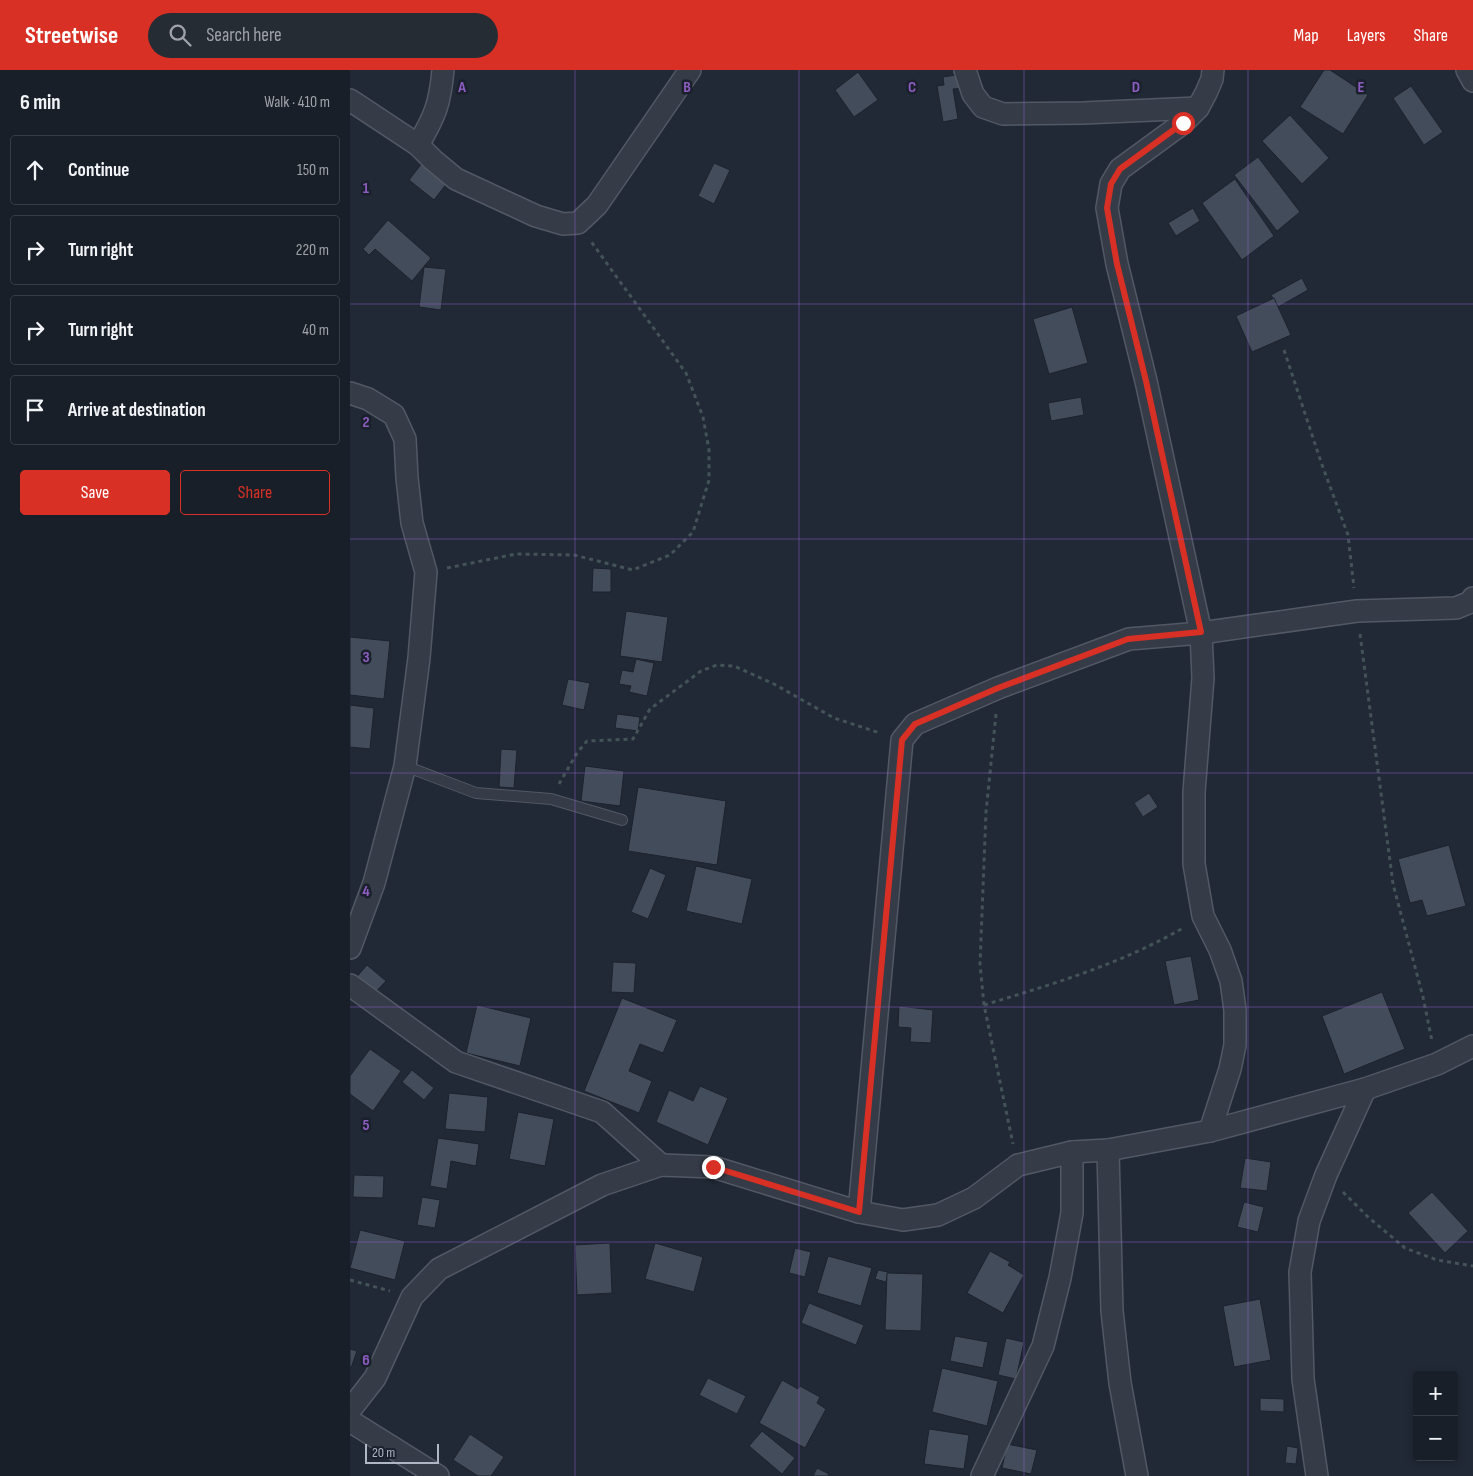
<!DOCTYPE html>
<meta charset="utf-8">
<style>
body{margin:0;font-family:"Sofia Sans Condensed",sans-serif;background:#262c34;color:#f1f3f6}
.controls{position:absolute;right:15px;bottom:15px;display:grid;overflow:hidden;border-radius:5px;box-shadow:0 2px 8px #0003}
.controls button{width:45px;height:45px;display:grid;place-items:center;padding:0;border:0;border-bottom:1px solid #373d45;background:#191f28;color:#f1f3f6;font:25px sans-serif}
.scale{position:absolute;left:15px;bottom:12px;width:74px;box-sizing:border-box;padding-left:5px;border:2px solid #afb6c4;border-top:0;font-size:14px;line-height:18px;white-space:nowrap;color:#afb6c4;-webkit-text-stroke:4px #1a202c;paint-order:stroke}
.stop{position:absolute;width:15px;height:15px;margin:-11px;border:4px solid #d93025;border-radius:50%;background:#fff}
.stop.end{background:#d93025;border-color:#fff;box-shadow:0 1px 5px #0008}
.list{margin:0;padding:0;list-style:none}
h2{display:flex;justify-content:space-between;align-items:center;height:65px;margin:0;padding:0 20px;font-size:21px}
h2 small{font-size:16px;font-weight:400;color:#9fa2a8}
.list li{display:grid;grid-template-columns:32px 1fr auto;gap:15px;align-items:center;box-sizing:border-box;height:70px;margin:0 10px 10px;padding:0 10px;border:1px solid #373d45;border-radius:5px}
.list b{display:block;font-size:19px;white-space:nowrap}
.list em{font-size:16px;font-style:normal;color:#9fa2a8}
.actions{display:flex;gap:10px;padding:15px 20px}
.actions a{flex:1;padding:11px 0;border:1px solid #d93025;border-radius:5px;text-align:center;font-size:18px;color:#d93025}
.actions .main{background:#d93025;color:#fff}
.icon{flex:none;width:28px;height:28px;fill:none;stroke:currentColor;stroke-width:2;stroke-linecap:round;stroke-linejoin:round}
.map{position:relative;flex:none;width:1123px;height:1406px;overflow:hidden}
header{display:flex;align-items:center;gap:30px;box-sizing:border-box;height:70px;padding:0 25px;background:#d93025;color:#fff}
header strong{font-size:24px}
nav{display:flex;gap:28px;margin-inline-start:auto;font-size:18px}
.search{width:350px;height:45px;background:#262c34;display:flex;align-items:center;gap:12px;box-sizing:border-box;padding:0 18px;border-radius:28px;color:#9fa2a8;font-size:19px}
main{display:flex}
aside{flex:1;background:#191f28}
.map>svg:first-child{display:block}
.building{fill:#434c5b;stroke:#1c222e}
.lines{fill:none;stroke-linecap:round;stroke-linejoin:round}
.lane-casing{stroke:#525965;stroke-width:12}
.street-casing{stroke:#525965;stroke-width:24}
.path{stroke:#435357;stroke-width:3;stroke-dasharray:4 4;stroke-linecap:butt}
.lane{stroke:#353b47;stroke-width:10}
.street{stroke:#353b47;stroke-width:21}
.route{stroke:#d93025;stroke-width:6}
.grid{fill:none;stroke:#8d5cc1;stroke-width:1;stroke-opacity:0.55}
.grid-label{font-size:16px;text-anchor:middle;font-weight:bold;fill:#8d5cc1;stroke:#1a202c;stroke-width:5;stroke-linejoin:round;paint-order:stroke}
</style>
<header>
<strong>Streetwise</strong>
<div class="search"><svg class="icon" aria-label="search" viewBox="0 0 24 24"><circle cx="10" cy="10" r="6"/><path d="M15 15l6 6"/></svg>Search here</div>
<nav><a>Map</a><a>Layers</a><a>Share</a></nav>
</header>
<main>
<aside>
<h2>6 min<small>Walk · 410 m</small></h2>
<ul class="list">
<li><svg class="icon" aria-label="ahead" viewBox="0 0 24 24"><path d="M12 20V5M6 11l6-6 6 6"/></svg><div><b>Continue</b></div><em>150 m</em></li>
<li><svg class="icon" aria-label="right" viewBox="0 0 24 24"><path d="M7 20v-9h11M14 6l5 5-5 5"/></svg><div><b>Turn right</b></div><em>220 m</em></li>
<li><svg class="icon" aria-label="right" viewBox="0 0 24 24"><path d="M7 20v-9h11M14 6l5 5-5 5"/></svg><div><b>Turn right</b></div><em>40 m</em></li>
<li><svg class="icon" aria-label="arrive" viewBox="0 0 24 24"><path d="M6 21V4h12l-3 4 3 4H6"/></svg><div><b>Arrive at destination</b></div></li>
</ul>
<div class="actions"><a class="main">Save</a><a>Share</a></div>
</aside>
<div class="map">
<svg width="1123" height="1406" viewBox="0 0 1123 1406">
<rect width="100%" height="100%" fill="#212936"/>
<g class="building">
<path d="M974,0H980L1018,25L993,64L950,37Z"/>
<path d="M508,2L528,30L504,47L485,20Z"/>
<path d="M612,4L614,18L603,19L608,49L593,52L587,16L594,15L593,7Z"/>
<path d="M1061,16L1093,62L1074,75L1043,28Z"/>
<path d="M940,45L979,88L952,114L912,71Z"/>
<path d="M908,87L950,142L927,161L884,105Z"/>
<path d="M76,88L101,108L84,130L59,110Z"/>
<path d="M364,93L380,100L364,134L348,126Z"/>
<path d="M885,109L924,166L892,190L852,133Z"/>
<path d="M843,138L850,151L826,166L818,153Z"/>
<path d="M38,150L81,188L62,211L25,179L19,185L13,179Z"/>
<path d="M74,197L96,199L91,240L69,237Z"/>
<path d="M952,208L958,220L928,237L921,225Z"/>
<path d="M924,228L941,265L902,282L886,246Z"/>
<path d="M722,237L738,293L699,304L683,249Z"/>
<path d="M731,327L734,345L701,351L698,333Z"/>
<path d="M243,498L261,499V522H242Z"/>
<path d="M276,541L318,547L312,592L270,586Z"/>
<path d="M0,567L40,571L34,629L0,625Z"/>
<path d="M286,589L304,593L297,626L279,622L281,616L269,614L272,600L283,602Z"/>
<path d="M218,609L240,613L234,640L212,635Z"/>
<path d="M0,635L24,638L20,679L0,677Z"/>
<path d="M267,644L290,647L288,661L265,658Z"/>
<path d="M151,679L167,680L164,718L149,717Z"/>
<path d="M235,696L274,701L270,736L231,731Z"/>
<path d="M288,717L376,731L367,795L278,781Z"/>
<path d="M799,723L808,737L793,747L784,733Z"/>
<path d="M1099,775L1116,836L1077,846L1072,830L1060,833L1048,789Z"/>
<path d="M346,796L402,809L392,854L336,841Z"/>
<path d="M300,798L316,805L298,849L281,842Z"/>
<path d="M841,886L849,930L824,935L815,891Z"/>
<path d="M263,892L286,893L284,923L261,922Z"/>
<path d="M17,895L36,911L22,926L4,910Z"/>
<path d="M1032,922L1055,979L994,1004L972,946Z"/>
<path d="M272,928L327,950L313,983L290,974L279,1001L302,1011L289,1043L234,1021Z"/>
<path d="M127,935L181,948L170,996L116,983Z"/>
<path d="M549,936L583,940L581,973L560,972L561,958L548,957Z"/>
<path d="M20,979L51,1001L23,1041L0,1024V1006Z"/>
<path d="M62,1000L84,1018L74,1030L52,1012Z"/>
<path d="M350,1016L378,1028L358,1075L306,1052L319,1020L343,1031Z"/>
<path d="M99,1023L138,1027L135,1062L95,1059Z"/>
<path d="M168,1042L204,1049L195,1096L159,1089Z"/>
<path d="M88,1068L129,1074L126,1096L101,1091L97,1119L80,1116Z"/>
<path d="M895,1088L921,1092L917,1121L890,1118Z"/>
<path d="M4,1105L34,1106L33,1128L3,1127Z"/>
<path d="M1082,1122L1118,1161L1095,1183L1058,1143Z"/>
<path d="M72,1127L90,1130L85,1158L67,1155Z"/>
<path d="M894,1132L914,1137L908,1162L887,1157Z"/>
<path d="M10,1160L55,1171L45,1210L0,1198Z"/>
<path d="M260,1173L262,1223L227,1225L225,1175Z"/>
<path d="M305,1173L353,1187L344,1222L295,1209Z"/>
<path d="M445,1178L461,1182L455,1207L439,1203Z"/>
<path d="M640,1181L660,1192L658,1195L674,1205L653,1243L617,1223Z"/>
<path d="M478,1186L522,1198L511,1236L467,1223Z"/>
<path d="M528,1200L538,1202L536,1212L525,1209Z"/>
<path d="M537,1203L573,1204L571,1261L535,1260Z"/>
<path d="M910,1229L921,1290L884,1297L873,1236Z"/>
<path d="M459,1233L514,1255L506,1275L451,1253Z"/>
<path d="M605,1266L638,1272L633,1298L600,1291Z"/>
<path d="M656,1268L674,1272L666,1309L648,1305Z"/>
<path d="M0,1279L7,1281L1,1298H0Z"/>
<path d="M592,1298L648,1311L637,1356L582,1342Z"/>
<path d="M358,1308L396,1326L387,1344L349,1325Z"/>
<path d="M432,1310L448,1319L450,1316L470,1327L467,1333L476,1339L455,1378L409,1353Z"/>
<path d="M910,1328L934,1329V1342L910,1341Z"/>
<path d="M579,1359L619,1365L614,1399L574,1394Z"/>
<path d="M412,1361L445,1388L432,1404L399,1376Z"/>
<path d="M120,1364L154,1387L141,1406H128L103,1390Z"/>
<path d="M657,1374L687,1380L681,1404L652,1398Z"/>
<path d="M937,1376L948,1378L946,1394L935,1393Z"/>
<path d="M467,1398L479,1404L478,1406H463Z"/>
</g>
<g class="lines">
<g class="lane-casing">
<path id="lane" d="M55,696L126,723L201,729L272,750"/>
</g>
<g class="street-casing">
<g id="street">
<path d="M615,0L623,24L633,37L653,44L733,43L848,38"/>
<path d="M1117,0L1123,11"/>
<path d="M0,30L68,75L83,90L106,109L186,146L213,154L228,153L247,135L340,0"/>
<path d="M68,75C85,46 90,34 93,0"/>
<path d="M0,323L18,329L44,345L55,369L57,408L62,453L76,502L69,588L55,696L24,813L0,878"/>
<path d="M0,915L106,992L252,1042L311,1095"/>
<path d="M860,1061L880,999L885,975V940L881,911L870,880L853,846L844,794V722L853,608L851,563L796,311L767,194L757,138L761,114L770,99L833,53L848,38L856,23L862,9L863,0"/>
<path d="M758,1080L762,1241L770,1313L787,1406"/>
<path d="M509,1142L552,670L565,654L648,618L779,569L851,563L1007,541L1106,538L1121,532L1123,528"/>
<path d="M0,1340L25,1308L62,1227L89,1199L252,1115L311,1095L363,1097L509,1142L553,1150L588,1145L624,1128L668,1095L722,1082L758,1080L860,1061L1015,1019L1087,994L1123,976"/>
<path d="M0,1351L88,1406"/>
<path d="M632,1406L693,1276L710,1208L722,1143V1082"/>
<path d="M967,1406L953,1309L950,1202L959,1151L976,1105L1015,1019"/>
</g>
</g>
<g class="path">
<path d="M934,280L971,392L998,465L1004,518"/>
<path d="M97,498L166,484L224,485L283,500L320,485L343,462L359,410V380L353,347L336,303L240,170"/>
<path d="M1010,564L1043,814L1073,927L1082,971"/>
<path d="M646,644L636,742L630,894L634,935L663,1074"/>
<path d="M209,714L227,683L237,671L283,669L300,639L351,601L367,595L384,596L424,614L484,648L530,663"/>
<path d="M634,935C703,914 771,894 833,858"/>
<path d="M993,1122L1018,1147L1055,1178L1087,1190L1123,1196"/>
<path d="M0,1210L40,1221"/>
</g>
<use href="#lane" class="lane"/>
<use href="#street" class="street"/>
</g>
<g class="lines">
<path class="route" d="M363,1097L509,1142L552,670L565,654L648,618L778,569L851,562L796,311L767,194L757,138L761,114L770,99L833,53"/>
</g>
<path class="grid" d="M225,0V1406M449,0V1406M674,0V1406M898,0V1406M0,234H1123M0,469H1123M0,703H1123M0,937H1123M0,1172H1123"/>
<g class="grid-label">
<text x="112" y="22">A</text>
<text x="337" y="22">B</text>
<text x="562" y="22">C</text>
<text x="786" y="22">D</text>
<text x="1011" y="22">E</text>
<text x="16" y="123">1</text>
<text x="16" y="357">2</text>
<text x="16" y="592">3</text>
<text x="16" y="826">4</text>
<text x="16" y="1060">5</text>
<text x="16" y="1295">6</text>
</g>
</svg>
<div class="controls">
<button>+</button>
<button>−</button>
</div>
<div class="scale">20 m</div>
<div class="stop" style="left:833px;top:53px"></div>
<div class="stop end" style="left:363px;top:1097px"></div>
</div>
</main>
